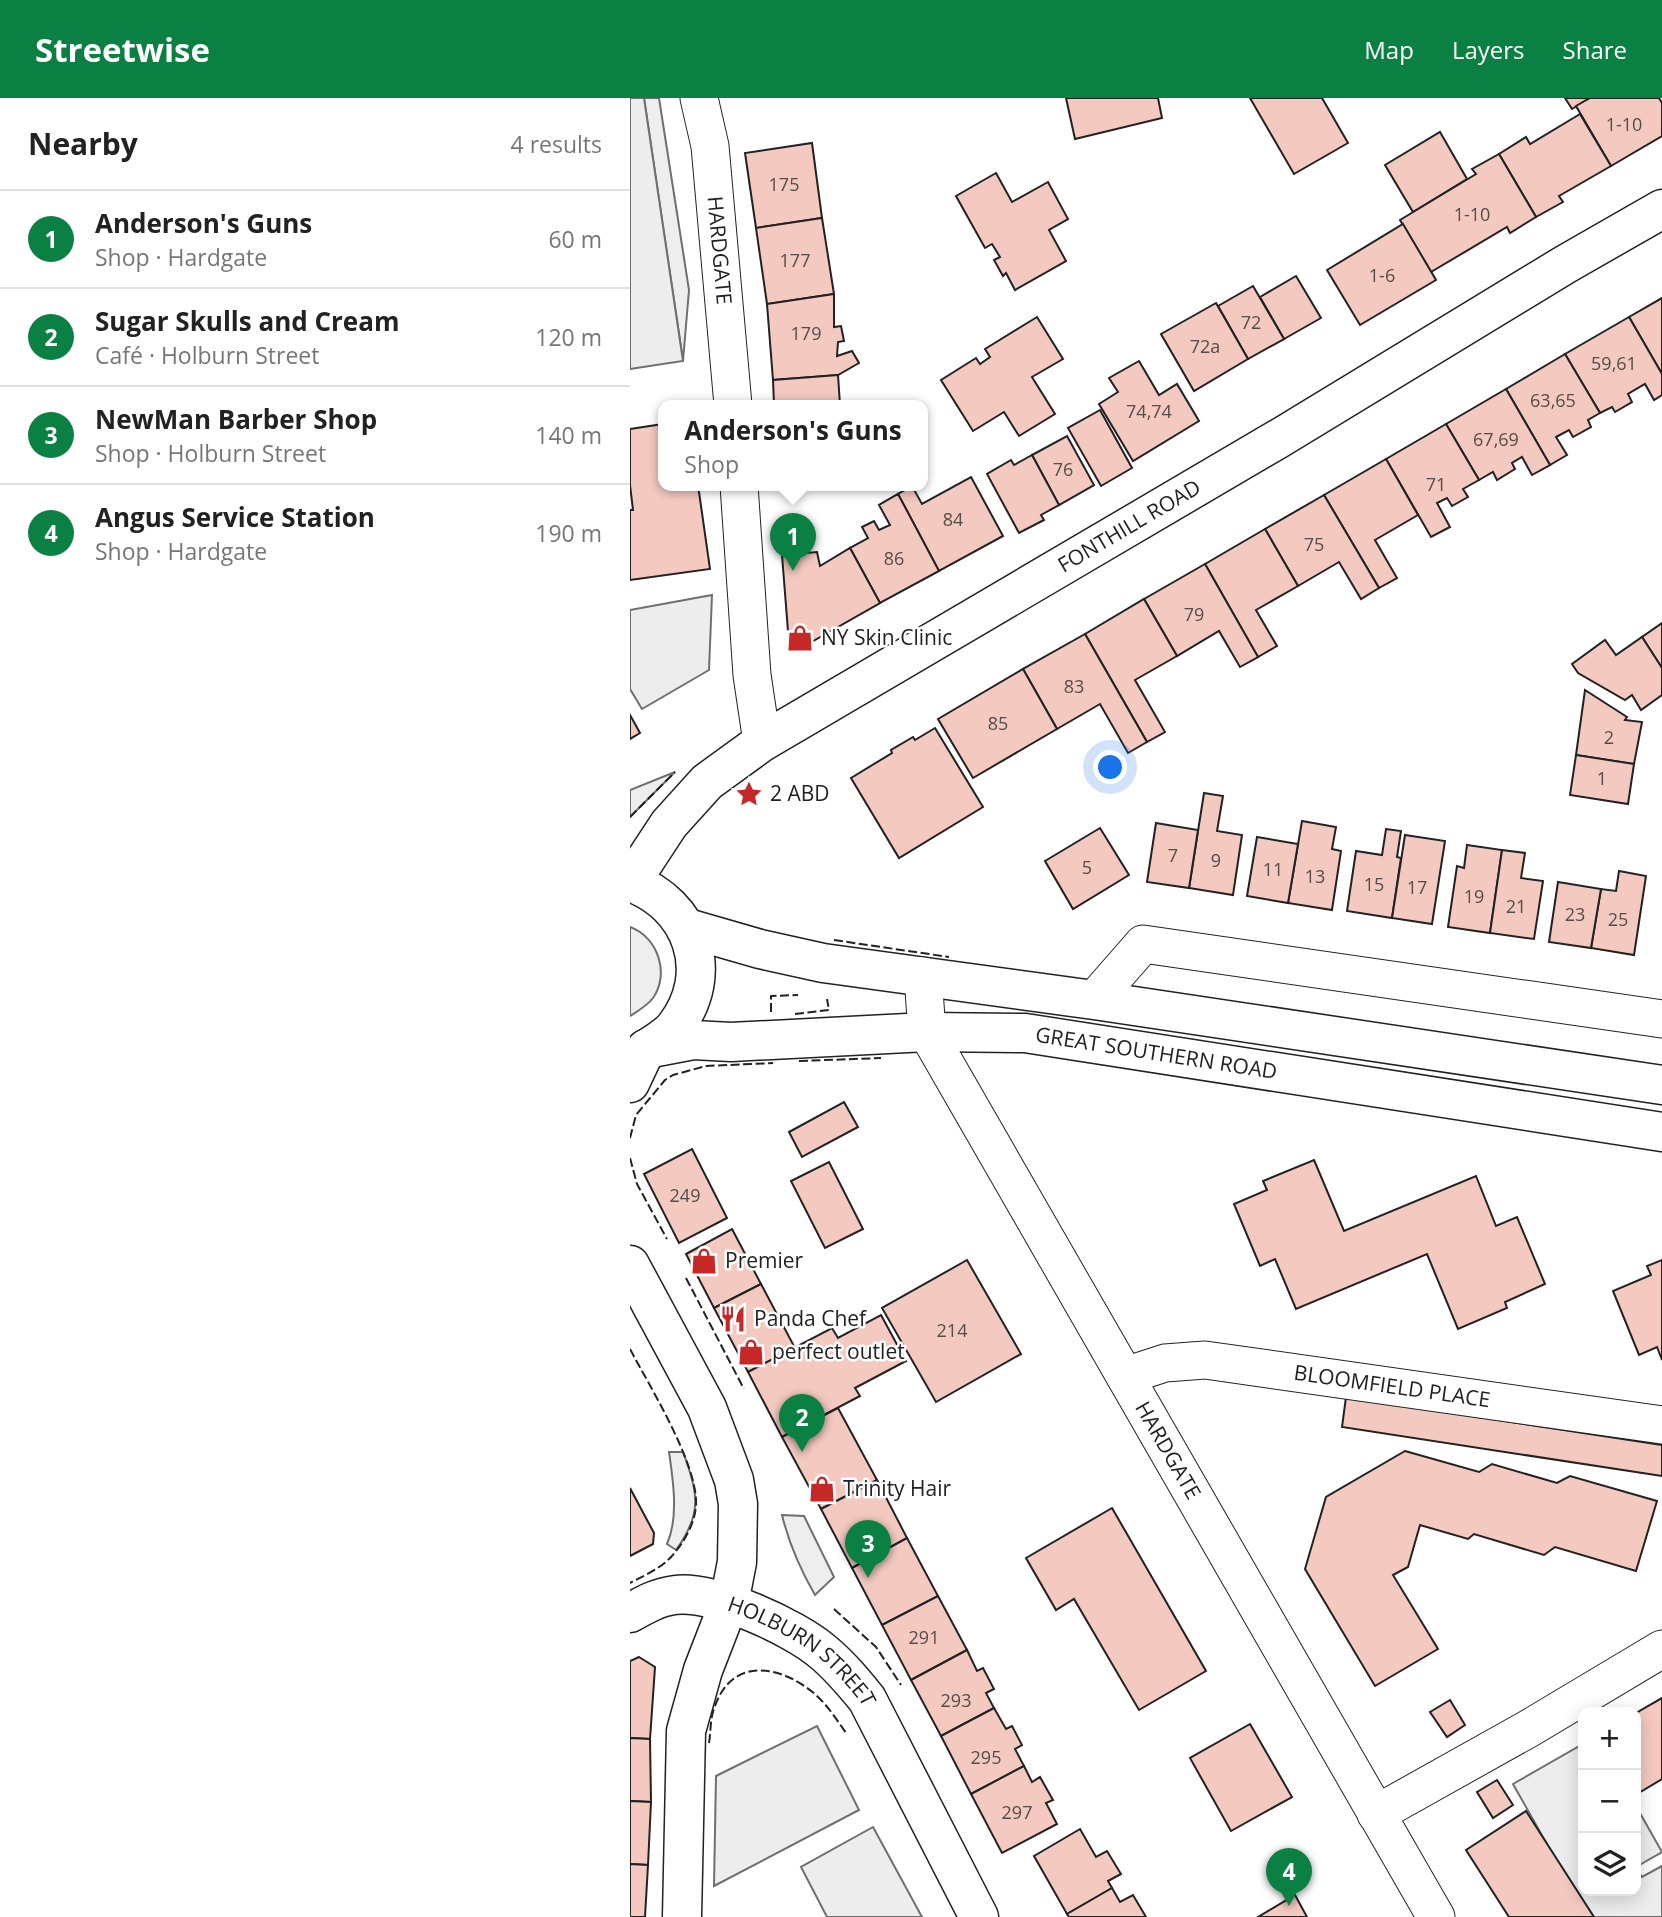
<!DOCTYPE html>
<meta charset="utf-8">
<style>
body{margin:0;font-family:"Open Sans",sans-serif;background:#f2f2f2;color:#222}
.controls{position:absolute;right:21px;bottom:21px;display:grid;overflow:hidden;border-radius:14px;box-shadow:0 4px 18px #0003}
.controls button{width:63px;height:63px;display:grid;place-items:center;padding:0;border:0;border-bottom:2px solid #e0e0e0;background:#fff;color:#222;font:35px sans-serif}
.you{position:absolute;left:481px;top:670px;width:24px;height:24px;margin:-18px;border:5px solid #fff;border-radius:50%;background:#1a73e8;box-shadow:0 0 0 10px #1a73e833}
.badge{display:grid;place-items:center;width:46px;height:46px;border-radius:50%;background:#0b8043;color:#fff;font-size:23px;font-weight:700}
.pin{position:absolute;translate:-50% -58px;filter:drop-shadow(0 2px 4px #0008)}
.pin::after{content:'';position:absolute;top:37px;width:24px;height:21px;background:inherit;clip-path:polygon(0 0,100% 0,50% 100%)}
.popup{position:absolute;left:28px;top:302px;width:270px;height:91px;box-sizing:border-box;display:grid;place-content:center;border-radius:14px;background:#fff;filter:drop-shadow(0 2px 5px #0005);font-size:23px;white-space:nowrap;color:#767676}
.popup b{font-size:26px;color:#222}
.popup::after{content:'';position:absolute;left:50%;top:100%;margin-left:-14px;border:14px solid transparent;border-top-color:#fff}
.list{margin:0;padding:0;list-style:none}
h2{display:flex;justify-content:space-between;align-items:center;height:91px;margin:0;padding:0 28px;font-size:30px}
h2 small{font-size:23px;font-weight:400;color:#767676}
.list li{display:grid;grid-template-columns:46px 1fr auto;gap:21px;align-items:center;box-sizing:border-box;height:98px;padding:0 28px;border-top:2px solid #e0e0e0}
.list b{display:block;font-size:26px;white-space:nowrap}
.list p{margin:0;font-size:23px;white-space:nowrap;color:#767676}
.list em{font-size:23px;font-style:normal;color:#767676}
.icon{flex:none;width:38px;height:38px;fill:none;stroke:currentColor;stroke-width:2;stroke-linecap:round;stroke-linejoin:round}
.map{position:relative;flex:none;width:1032px;height:1819px;overflow:hidden}
header{display:flex;align-items:center;gap:42px;box-sizing:border-box;height:98px;padding:0 35px;background:#0b8043;color:#fff}
header strong{font-size:33px}
nav{display:flex;gap:38px;margin-inline-start:auto;font-size:24px}
main{display:flex}
aside{flex:1;background:#fff}
.map>svg:first-child{display:block}
.green{fill:#eee;stroke:#6f6f6f;stroke-width:2}
.parking{fill:#ededed;stroke:#6f6f6f;stroke-width:2}
.building{fill:#f3c9c0;stroke:#222;stroke-width:2}
.lines{fill:none;stroke-linecap:round;stroke-linejoin:round}
.street-casing{stroke:#222;stroke-width:39}
.secondary-casing{stroke:#222;stroke-width:41}
.street{stroke:#fff;stroke-width:37}
.secondary{stroke:#fff;stroke-width:38}
.fence{stroke:#222;stroke-width:2;stroke-dasharray:9 3.5;stroke-linecap:butt}
.labels{text-anchor:middle;stroke-width:5;stroke-linejoin:round;paint-order:stroke}
.number-label{font-size:18px;fill:#564c4a}
.street-label{font-size:21px;fill:#222;stroke:#fff}
.poi-label{font-size:21px;fill:#222;stroke:#fff;text-anchor:start}
</style>
<header>
<strong>Streetwise</strong>
<nav><a>Map</a><a>Layers</a><a>Share</a></nav>
</header>
<main>
<aside>
<h2>Nearby<small>4 results</small></h2>
<ul class="list">
<li><span class="badge">1</span><div><b>Anderson's Guns</b><p>Shop · Hardgate</p></div><em>60 m</em></li>
<li><span class="badge">2</span><div><b>Sugar Skulls and Cream</b><p>Café · Holburn Street</p></div><em>120 m</em></li>
<li><span class="badge">3</span><div><b>NewMan Barber Shop</b><p>Shop · Holburn Street</p></div><em>140 m</em></li>
<li><span class="badge">4</span><div><b>Angus Service Station</b><p>Shop · Hardgate</p></div><em>190 m</em></li>
</ul>
</aside>
<div class="map">
<svg width="1032" height="1819" viewBox="0 0 1032 1819">
<rect width="100%" height="100%" fill="#fff"/>
<g class="green">
<path d="M14,0H29L59,192L53,263Z"/>
<path d="M45,674L0,719V692Z"/>
<path d="M0,829C28,839 40,876 23,900C17,908 8,913 0,918Z"/>
<path d="M39,1354H53C68,1395 73,1415 46,1452L37,1446C49,1419 43,1382 39,1354Z"/>
<path d="M152,1417L174,1418L204,1479L185,1497C170,1471 159,1446 152,1417Z"/>
</g>
<g class="parking">
<path d="M0,0H14L53,263L0,271Z"/>
<path d="M82,497L79,572L12,611L0,591V512Z"/>
<path d="M187,1628L229,1712L84,1788L86,1678Z"/>
<path d="M953,1646V1793H1006V1708L1032,1754L1006,1769L1012,1779L1032,1768V1819H958L883,1686Z"/>
<path d="M243,1729L292,1819H197L171,1769Z"/>
</g>
<g class="building">
<path d="M436,0H528L532,20L445,41Z"/>
<path d="M620,0H692L718,45L664,76Z"/>
<path d="M935,0H960L942,11Z"/>
<path d="M960,0H1029L1032,5V38L981,68L946,8Z"/>
<path d="M950,16L981,68L929,98L933,104L906,119L869,56L896,39L900,46Z"/>
<path d="M810,34L837,81L783,114L755,67Z"/>
<path d="M182,45L192,120L126,130L115,55Z"/>
<path d="M869,56L906,119L880,135L877,129L801,174L770,122L846,76L842,71Z"/>
<path d="M366,75L382,104L418,84L438,121L419,132L436,163L385,192L376,175L373,178L364,162L370,159L362,146L355,150L326,98Z"/>
<path d="M192,120L204,196L137,206L126,130Z"/>
<path d="M773,126L806,182L730,227L697,172Z"/>
<path d="M666,178L691,220L654,241L630,199Z"/>
<path d="M623,188L654,241L618,261L588,208Z"/>
<path d="M204,196V229L211,228L214,243L208,244L207,258L222,253L229,265L208,277L143,282L137,206Z"/>
<path d="M1032,200V276L999,219Z"/>
<path d="M586,205L618,261L564,293L531,236Z"/>
<path d="M407,219L433,261L402,279L425,316L389,338L374,314L343,333L311,282L346,260L350,266L360,259L355,251Z"/>
<path d="M999,219L1032,276V297L1024,302L1015,286L998,296L1002,304L985,314L982,309L970,315L935,256Z"/>
<path d="M935,256L970,315L958,322L961,329L943,339L939,332L926,339L937,357L920,367L876,291Z"/>
<path d="M509,263L529,297L547,286L569,323L503,363L469,306L488,294L479,280Z"/>
<path d="M208,277L210,307H144L143,282Z"/>
<path d="M876,291L920,367L902,377L892,359L882,365L885,371L867,382L863,374L849,382L816,326Z"/>
<path d="M470,312L502,370L471,388L438,330Z"/>
<path d="M33,326V387H68L80,471L0,482V412H3L0,387V331Z"/>
<path d="M816,326L849,382L833,391L838,399L822,408L817,400L807,405L820,429L801,439L756,361Z"/>
<path d="M437,338L464,387L429,407L402,357Z"/>
<path d="M402,357L429,407L411,417L414,422L389,435L357,376L381,362L384,367Z"/>
<path d="M756,361L788,417L745,442L767,480L749,490L694,397Z"/>
<path d="M341,379L373,438L309,473L268,396L282,388L292,406Z"/>
<path d="M268,396L309,473L250,505L220,450L238,440L232,429L244,423L249,432L260,427L249,407Z"/>
<path d="M694,397L749,490L731,501L709,464L668,488L635,431Z"/>
<path d="M635,431L668,488L626,512L647,548L628,559L575,466Z"/>
<path d="M220,450L250,505L171,550L159,546L152,457L187,454L190,468Z"/>
<path d="M575,466L628,559L610,569L589,533L547,558L514,501Z"/>
<path d="M514,501L547,558L505,582L535,634L517,644L455,536Z"/>
<path d="M1032,525V570L1012,539Z"/>
<path d="M455,536L517,644L498,655L470,606L427,631L393,571Z"/>
<path d="M1012,539L1032,570V597L1011,612L1002,597L995,602L948,575L942,566L975,542L986,557Z"/>
<path d="M393,571L427,631L343,680L308,621Z"/>
<path d="M955,592L997,619L995,622L1012,624L1004,666L946,657Z"/>
<path d="M0,617L10,635L0,641Z"/>
<path d="M305,630L353,709L269,760L221,680L262,655L261,652L283,639L285,642Z"/>
<path d="M946,657L1004,666L998,706L940,697Z"/>
<path d="M574,695L593,698L587,733L612,737L603,797L559,790Z"/>
<path d="M672,723L706,729L702,751L711,753L702,812L658,805Z"/>
<path d="M526,725L568,732L559,790L517,784Z"/>
<path d="M470,730L499,777L443,811L415,763Z"/>
<path d="M756,731L771,733L767,759L771,760L762,820L717,813L726,753L752,757Z"/>
<path d="M775,737L815,743L802,826L762,820Z"/>
<path d="M627,739L668,746L658,805L617,798Z"/>
<path d="M837,747L872,752L860,835L818,829L827,768L834,770Z"/>
<path d="M872,752L895,755L891,780L913,783L904,841L860,835Z"/>
<path d="M989,773L1016,778L1004,857L961,850L971,791L986,793Z"/>
<path d="M928,784L971,791L961,850L919,844Z"/>
<path d="M214,1004L228,1029L172,1059L159,1034Z"/>
<path d="M62,1051L97,1120L49,1145L14,1076Z"/>
<path d="M684,1062L714,1133L846,1078L866,1128L887,1119L915,1186L875,1204L877,1210L828,1231L797,1156L666,1211L645,1161L630,1168L604,1106L637,1092L633,1083Z"/>
<path d="M199,1064L233,1131L195,1150L161,1083Z"/>
<path d="M102,1131L131,1186L84,1210L56,1156Z"/>
<path d="M337,1162L391,1256L306,1304L252,1210Z"/>
<path d="M1032,1162V1262L1027,1249L1009,1257L983,1193L1021,1177L1017,1168Z"/>
<path d="M131,1186L165,1250L118,1274L84,1210Z"/>
<path d="M251,1217L276,1263L225,1290L230,1298L152,1339L118,1274L202,1230L208,1240Z"/>
<path d="M716,1299L1032,1347V1378L712,1329Z"/>
<path d="M208,1310L247,1382L191,1411L152,1339Z"/>
<path d="M775,1353L849,1374L862,1366L927,1385L940,1378L1027,1403L1006,1473L925,1449L914,1457L844,1436L838,1441L790,1427L778,1469L763,1477L808,1551L745,1588L675,1471L696,1399Z"/>
<path d="M247,1382L277,1440L222,1470L191,1411Z"/>
<path d="M0,1390L24,1435L23,1446L0,1458Z"/>
<path d="M482,1410L576,1573L509,1612L444,1501L426,1512L396,1460Z"/>
<path d="M277,1440L308,1498L252,1527L222,1470Z"/>
<path d="M308,1498L337,1552L281,1582L252,1527Z"/>
<path d="M337,1552L347,1573L353,1570L364,1591L356,1595L364,1610L311,1638L281,1582Z"/>
<path d="M9,1559L25,1569L20,1641L0,1640V1563Z"/>
<path d="M1032,1600V1681L1007,1696L1006,1615Z"/>
<path d="M820,1602L835,1627L817,1639L800,1614Z"/>
<path d="M364,1610L376,1631L382,1628L392,1647L385,1651L394,1668L341,1696L311,1638Z"/>
<path d="M620,1626L662,1699L601,1733L560,1660Z"/>
<path d="M0,1640L20,1641L21,1704L0,1703Z"/>
<path d="M394,1668L402,1684L410,1679L423,1702L416,1705L427,1726L372,1755L341,1696Z"/>
<path d="M867,1682L883,1707L863,1720L847,1694Z"/>
<path d="M0,1703L21,1704L18,1767L0,1766Z"/>
<path d="M896,1713L964,1819H879L836,1752Z"/>
<path d="M450,1731L466,1759L477,1753L491,1776L478,1783L482,1790L437,1816L404,1758Z"/>
<path d="M0,1766L18,1767L15,1819H0Z"/>
<path d="M482,1790L490,1804L503,1797L516,1819H439L437,1816Z"/>
<path d="M665,1797L677,1819H628Z"/>
</g>
<g class="lines">
<g class="street-casing">
<g id="street">
<path id="s1" d="M69,0L80,48L103,307"/>
<path d="M109,387L122,577L132,644"/>
<path id="s2" d="M293,878L297,934L806,1819"/>
<path d="M464,902L513,846L1032,921"/>
<path id="s3" d="M495,1278L535,1265L575,1262L1032,1327"/>
<path d="M746,1716L898,1631L1032,1551"/>
</g>
</g>
<g class="secondary-casing">
<g id="secondary">
<path d="M0,784C62,806 87,875 45,929C38,938 24,946 15,952"/>
<path id="s4" d="M1,784L39,726L77,684L132,644L648,341L936,166L1032,111"/>
<path d="M57,830L130,851L193,865L464,902L1032,987"/>
<path id="s5" d="M16,951L63,942L101,944L297,934L395,935L1032,1034"/>
<path d="M0,985L16,951"/>
<path d="M0,1167L77,1310L104,1382L108,1406L107,1464L99,1505L73,1572L56,1633L52,1819"/>
<path id="s6" d="M0,1515C14,1507 28,1499 45,1497C83,1492 164,1529 193,1554C210,1568 223,1584 237,1601L349,1819"/>
</g>
</g>
<use href="#street" class="street"/>
<use href="#secondary" class="secondary"/>
<g class="fence">
<path d="M0,719L45,674"/>
<path d="M204,842L319,859"/>
<path d="M141,914V898L168,897"/>
<path d="M165,916L199,912L197,901"/>
<path d="M169,963L251,960"/>
<path d="M0,1040L6,1017L35,982L43,977L76,968L143,965"/>
<path d="M0,1060L7,1086L37,1141"/>
<path d="M56,1180L114,1291"/>
<path d="M0,1251C20,1289 68,1366 66,1407C65,1426 53,1446 41,1459C30,1471 13,1478 0,1485"/>
<path d="M204,1511L246,1549L271,1587"/>
<path d="M79,1645C81,1633 80,1619 85,1608C103,1557 153,1568 186,1597C198,1608 207,1622 216,1635"/>
</g>
</g>
<defs>
<g id="shop-bare" transform="scale(2.1)"><path d="M-5-2.5h2.3a2.7 3.5 0 0 1 5.4 0H5L5.5 6h-11ZM-1.5-2.5h3a1.5 2.3 0 0 0-3 0Z" fill="#c62828" stroke="#fff" stroke-width="2.5" paint-order="stroke"/></g>
<g id="sight-bare" transform="scale(2.1)"><path d="M0-6L1.8-2.2L6-1.7L2.9 1.2L3.7 5.4L0 3.3L-3.7 5.4L-2.9 1.2L-6-1.7L-1.8-2.2Z" fill="#c62828" stroke="#fff" stroke-width="2.5" paint-order="stroke"/></g>
<g id="restaurant-bare" transform="scale(2.1)"><path d="M-5-6h1v4h1v-4h1v4h1v-4h1v5L-1.5 .5V6h-2V.5L-5-1ZM5-6V6H3V1.5H1.5Q1.5-4 5-6Z" fill="#c62828" stroke="#fff" stroke-width="2.5" paint-order="stroke"/></g>
</defs>
<g fill-rule="evenodd">
<use href="#shop-bare" x="170" y="540"/>
<use href="#sight-bare" x="119" y="696"/>
<use href="#shop-bare" x="74" y="1163"/>
<use href="#restaurant-bare" x="103" y="1221"/>
<use href="#shop-bare" x="121" y="1254"/>
<use href="#shop-bare" x="192" y="1391"/>
</g>
<g class="labels">
<g class="number-label">
<text x="994" y="33">1-10</text>
<text x="154" y="93">175</text>
<text x="842" y="123">1-10</text>
<text x="165" y="169">177</text>
<text x="752" y="184">1-6</text>
<text x="621" y="231">72</text>
<text x="176" y="242">179</text>
<text x="575" y="255">72a</text>
<text x="984" y="272">59,61</text>
<text x="923" y="309">63,65</text>
<text x="519" y="320">74,74</text>
<text x="866" y="348">67,69</text>
<text x="433" y="378">76</text>
<text x="806" y="393">71</text>
<text x="323" y="428">84</text>
<text x="684" y="453">75</text>
<text x="264" y="467">86</text>
<text x="564" y="523">79</text>
<text x="444" y="595">83</text>
<text x="368" y="632">85</text>
<text x="979" y="646">2</text>
<text x="972" y="687">1</text>
<text x="543" y="764">7</text>
<text x="586" y="769">9</text>
<text x="457" y="776">5</text>
<text x="643" y="778">11</text>
<text x="685" y="785">13</text>
<text x="744" y="793">15</text>
<text x="787" y="796">17</text>
<text x="844" y="805">19</text>
<text x="886" y="815">21</text>
<text x="945" y="823">23</text>
<text x="988" y="828">25</text>
<text x="55" y="1104">249</text>
<text x="322" y="1239">214</text>
<text x="294" y="1546">291</text>
<text x="326" y="1609">293</text>
<text x="356" y="1666">295</text>
<text x="387" y="1721">297</text>
</g>
<g class="street-label">
<text dy="7" stroke="none"><textPath href="#s1" startOffset="154">HARDGATE</textPath></text>
<text dy="7" stroke="none"><textPath href="#s4" startOffset="620">FONTHILL ROAD</textPath></text>
<text dy="7" stroke="none"><textPath href="#s5" startOffset="513">GREAT SOUTHERN ROAD</textPath></text>
<text dy="7" stroke="none"><textPath href="#s3" startOffset="271">BLOOMFIELD PLACE</textPath></text>
<text dy="7" stroke="none"><textPath href="#s2" startOffset="539">HARDGATE</textPath></text>
<text dy="7" stroke="none"><textPath href="#s6" startOffset="192">HOLBURN STREET</textPath></text>
</g>
<g class="poi-label">
<text x="191" y="547">NY Skin Clinic</text>
<text x="140" y="703">2 ABD</text>
<text x="95" y="1170">Premier</text>
<text x="124" y="1228">Panda Chef</text>
<text x="142" y="1261">perfect outlet</text>
<text x="213" y="1398">Trinity Hair</text>
</g>
</g>
</svg>
<div class="controls">
<button>+</button>
<button>−</button>
<button><svg class="icon" aria-label="layers" viewBox="0 0 24 24"><path d="M12 4l9 5-9 5-9-5zM3 14l9 5 9-5"/></svg></button>
</div>
<div class="you"></div>
<div class="pin badge" style="left:163px;top:473px">1</div>
<div class="popup"><b>Anderson's Guns</b>Shop</div>
<div class="pin badge" style="left:172px;top:1354px">2</div>
<div class="pin badge" style="left:238px;top:1480px">3</div>
<div class="pin badge" style="left:659px;top:1808px">4</div>
</div>
</main>
